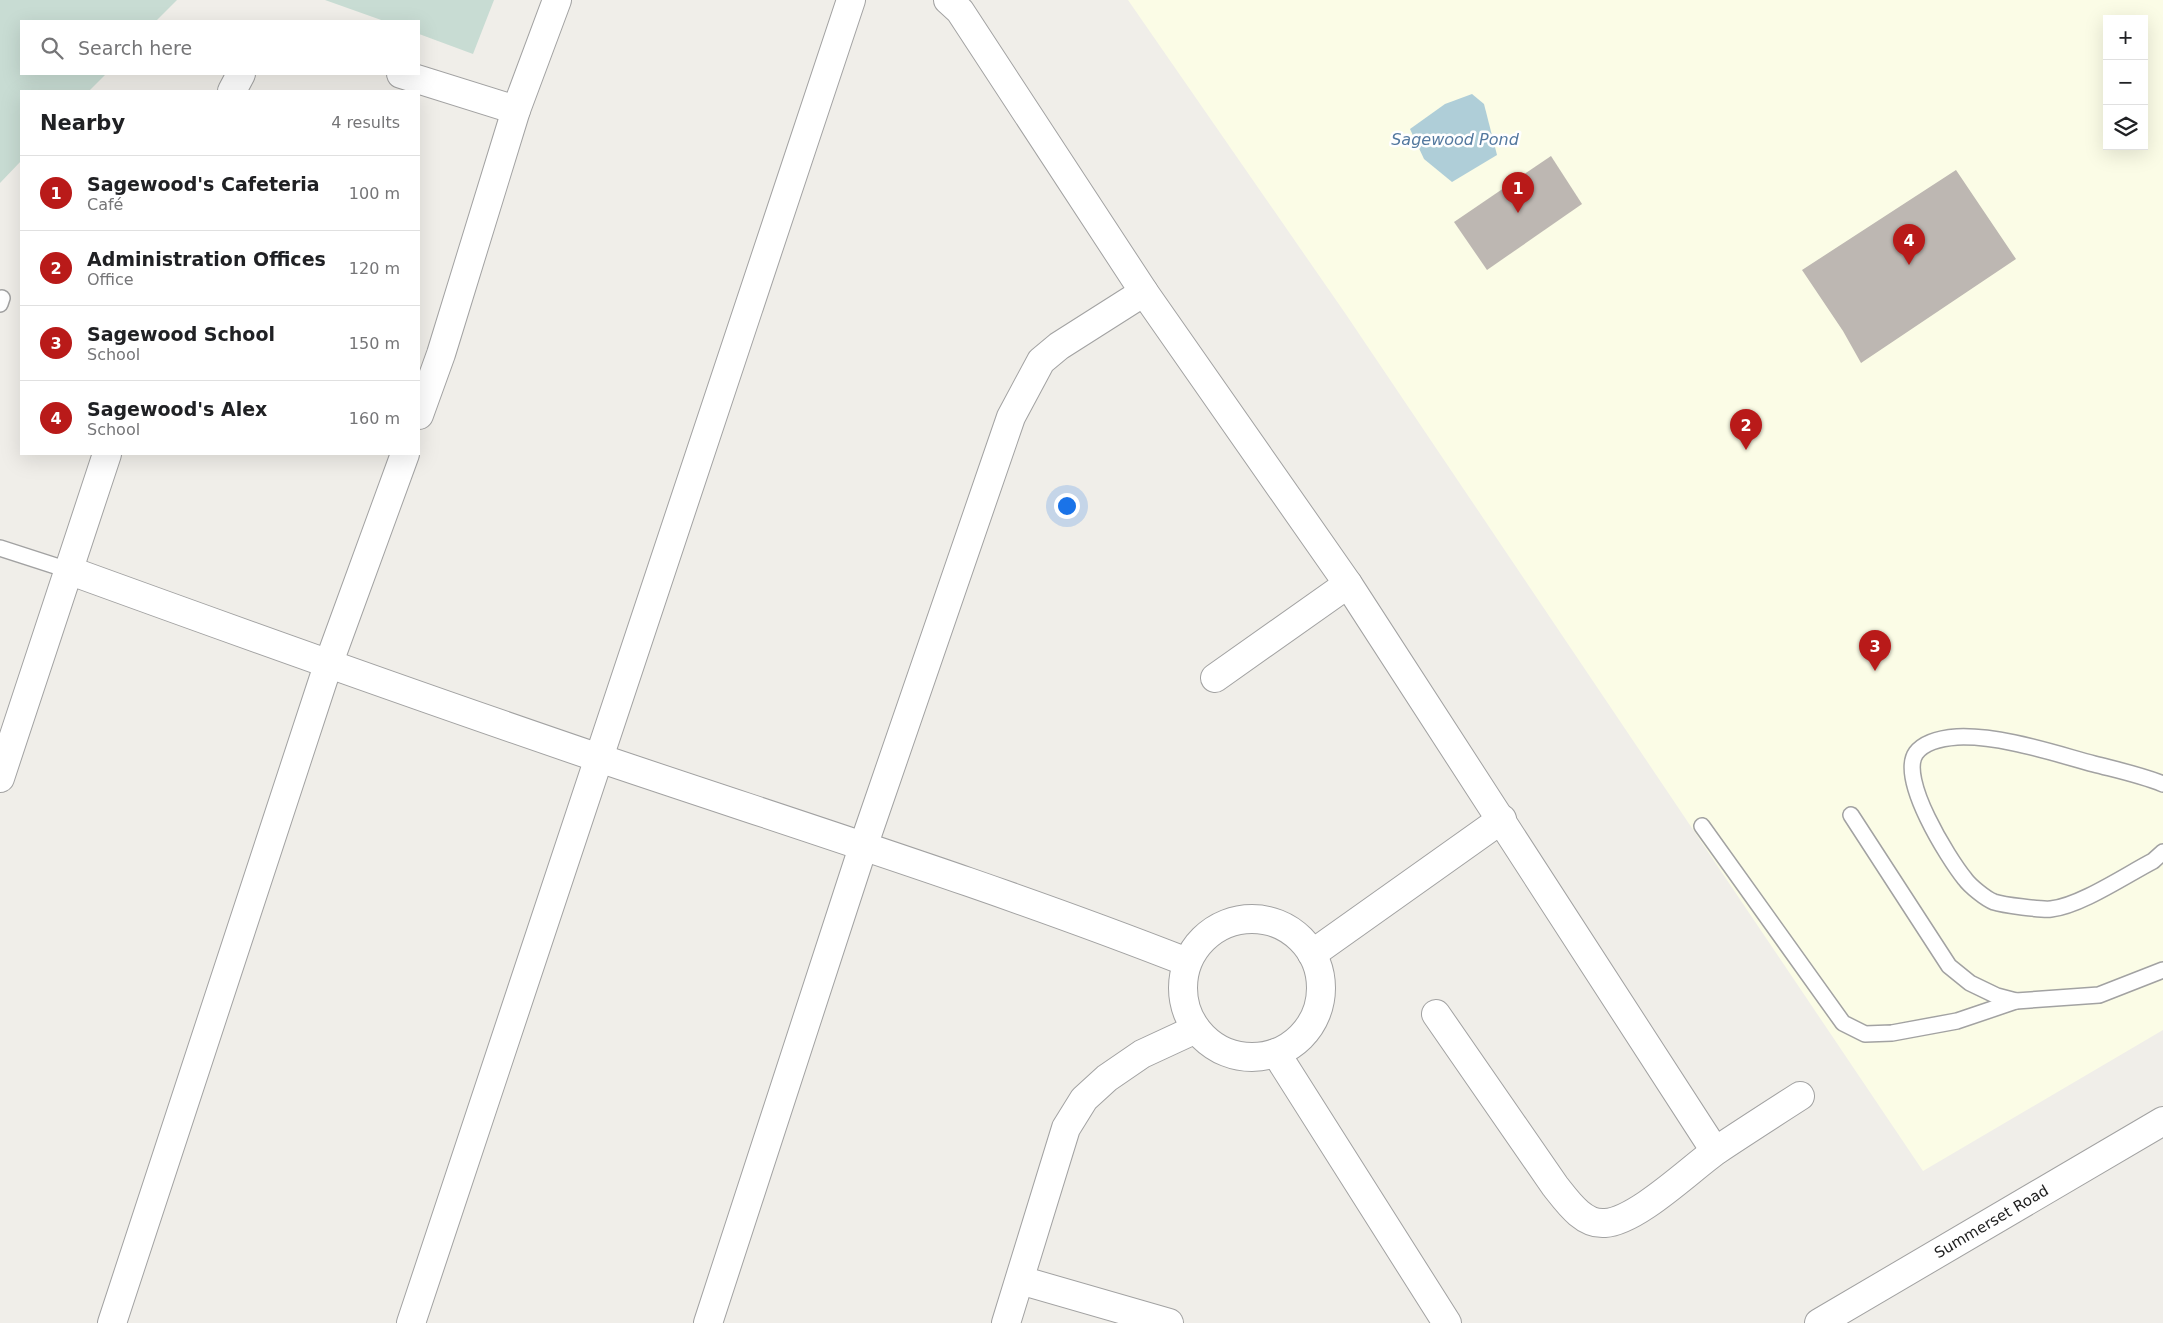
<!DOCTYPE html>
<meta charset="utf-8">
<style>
body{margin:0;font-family:"DejaVu Sans",sans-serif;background:#f2f2f2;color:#202124}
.controls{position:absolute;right:15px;top:15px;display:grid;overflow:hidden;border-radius:0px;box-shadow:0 5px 20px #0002}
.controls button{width:45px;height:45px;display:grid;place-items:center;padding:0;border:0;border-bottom:1px solid #e0e0e0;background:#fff;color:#202124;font:25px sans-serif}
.you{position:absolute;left:1066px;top:505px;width:18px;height:18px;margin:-12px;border:4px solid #fff;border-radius:50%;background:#1a73e8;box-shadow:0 0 0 8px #1a73e833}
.badge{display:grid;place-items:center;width:32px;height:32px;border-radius:50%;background:#b91a19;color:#fff;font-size:16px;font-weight:700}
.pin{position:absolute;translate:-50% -41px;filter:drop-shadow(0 1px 2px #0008)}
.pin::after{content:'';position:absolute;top:26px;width:18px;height:15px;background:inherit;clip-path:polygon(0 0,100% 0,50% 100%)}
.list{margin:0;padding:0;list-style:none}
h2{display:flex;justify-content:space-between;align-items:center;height:65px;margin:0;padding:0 20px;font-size:21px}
h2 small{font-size:16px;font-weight:400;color:#757577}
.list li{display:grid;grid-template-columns:32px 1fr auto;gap:15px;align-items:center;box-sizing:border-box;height:75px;padding:0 20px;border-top:1px solid #e0e0e0}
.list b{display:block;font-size:19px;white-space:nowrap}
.list p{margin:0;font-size:16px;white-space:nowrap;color:#757577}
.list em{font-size:16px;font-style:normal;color:#757577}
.icon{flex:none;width:28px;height:28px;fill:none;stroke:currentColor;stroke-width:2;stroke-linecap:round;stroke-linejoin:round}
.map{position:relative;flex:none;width:2163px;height:1323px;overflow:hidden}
.search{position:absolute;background:#fff;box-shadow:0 5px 20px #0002;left:20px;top:20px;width:400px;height:55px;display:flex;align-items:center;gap:12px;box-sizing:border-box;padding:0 18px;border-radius:0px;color:#757577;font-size:19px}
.panel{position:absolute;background:#fff;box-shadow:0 5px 20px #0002;left:20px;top:90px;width:400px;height:365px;border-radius:0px}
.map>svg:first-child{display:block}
.education{fill:#fbfce6;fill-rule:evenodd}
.wetland{fill:#c8dcd3}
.water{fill:#afced8}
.building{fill:#bdb7b2}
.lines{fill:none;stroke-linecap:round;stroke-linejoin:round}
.service-casing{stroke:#a2a2a2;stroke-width:18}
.minor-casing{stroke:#a2a2a2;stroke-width:30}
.service{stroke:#fff;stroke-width:15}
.minor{stroke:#fff;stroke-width:28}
.labels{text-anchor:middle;stroke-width:5;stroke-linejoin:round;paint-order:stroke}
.street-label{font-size:15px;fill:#212121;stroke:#fff}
.water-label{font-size:16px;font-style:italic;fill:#54799f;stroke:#fff}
</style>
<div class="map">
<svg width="2163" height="1323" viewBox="0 0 2163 1323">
<rect width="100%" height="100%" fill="#f0eee9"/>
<path class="education" d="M1128,0H2163V1030L1923,1171L1345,313ZM2107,19H2144V146H2107Z"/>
<g class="wetland">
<path d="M0,0H177L156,21H21V74H106L89,91H21V161L0,183Z"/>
<path d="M325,0H494L473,54L419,34V21H384Z"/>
</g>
<path class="water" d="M1472,94L1484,104L1497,155L1452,182L1424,159L1410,129L1445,104Z"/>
<g class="building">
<path d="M1551,156L1582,204L1487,270L1454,222Z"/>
<path d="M1956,170L2016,259L1861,363L1843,331L1802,270Z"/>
</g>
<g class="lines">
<g class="service-casing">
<g id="service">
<path d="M0,304L2,298"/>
<path d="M0,548L68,570"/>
<path d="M2163,784C2141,775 2117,770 2094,764C2053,753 2000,735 1957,737C1943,738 1925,741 1916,753C1898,778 1948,858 1965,879C1970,886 1986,899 1994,902C2003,905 2042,910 2051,909C2080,906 2126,875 2153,861L2163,852"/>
<path d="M1851,815L1949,966L1970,983L1997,996L2016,1001L2099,995L2163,970"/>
<path d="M1702,826L1843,1023L1865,1034L1892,1033L1957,1021L2016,1001"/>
</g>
</g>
<g class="minor-casing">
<g id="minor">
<path d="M948,0L960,11L1144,292L1348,584L1715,1151"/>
<path d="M401,74L516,110"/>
<path d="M232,91L241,74"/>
<path d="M419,415L441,354L516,110L557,0"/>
<path d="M68,570C244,634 420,697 596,757C794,824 993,886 1187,962"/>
<path d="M1215,678L1348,584"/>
<path d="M0,778L107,454"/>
<circle cx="1252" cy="988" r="69"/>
<path d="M1312,954L1502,819"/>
<path d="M1436,1014L1555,1186C1567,1201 1583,1225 1605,1223C1637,1221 1690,1169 1717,1150C1744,1132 1772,1114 1800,1096"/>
<path d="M1276,1053L1447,1323"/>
<path d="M1020,1280L1169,1323"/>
<path d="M112,1323L328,665L405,454"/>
<path d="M411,1323L851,0"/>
<path d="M708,1323L864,844L1011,417L1041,361L1059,346L1144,292"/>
<path d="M1006,1323L1066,1128L1084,1099L1107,1078L1142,1054L1196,1029"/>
<path id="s1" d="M1819,1323L2163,1121"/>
</g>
</g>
<use href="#service" class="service"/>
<use href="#minor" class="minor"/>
</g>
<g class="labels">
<g class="street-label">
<text dy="5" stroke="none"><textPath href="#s1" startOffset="200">Summerset Road</textPath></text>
</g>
<g class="water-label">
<text x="1455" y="145">Sagewood Pond</text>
</g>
</g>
</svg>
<div class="controls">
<button>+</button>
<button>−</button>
<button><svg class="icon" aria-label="layers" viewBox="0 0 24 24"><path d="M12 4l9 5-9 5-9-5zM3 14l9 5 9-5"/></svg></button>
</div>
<div class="you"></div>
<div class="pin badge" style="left:1518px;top:213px">1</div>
<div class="pin badge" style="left:1746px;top:450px">2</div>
<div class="pin badge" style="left:1875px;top:671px">3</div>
<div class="pin badge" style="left:1909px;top:265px">4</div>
<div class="search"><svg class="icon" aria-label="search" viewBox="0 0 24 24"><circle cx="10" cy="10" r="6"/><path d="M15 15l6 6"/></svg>Search here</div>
<section class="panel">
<h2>Nearby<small>4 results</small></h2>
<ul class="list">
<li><span class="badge">1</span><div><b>Sagewood's Cafeteria</b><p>Café</p></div><em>100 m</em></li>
<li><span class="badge">2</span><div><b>Administration Offices</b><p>Office</p></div><em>120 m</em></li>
<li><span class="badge">3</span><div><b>Sagewood School</b><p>School</p></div><em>150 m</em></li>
<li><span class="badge">4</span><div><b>Sagewood's Alex</b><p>School</p></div><em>160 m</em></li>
</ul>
</section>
</div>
